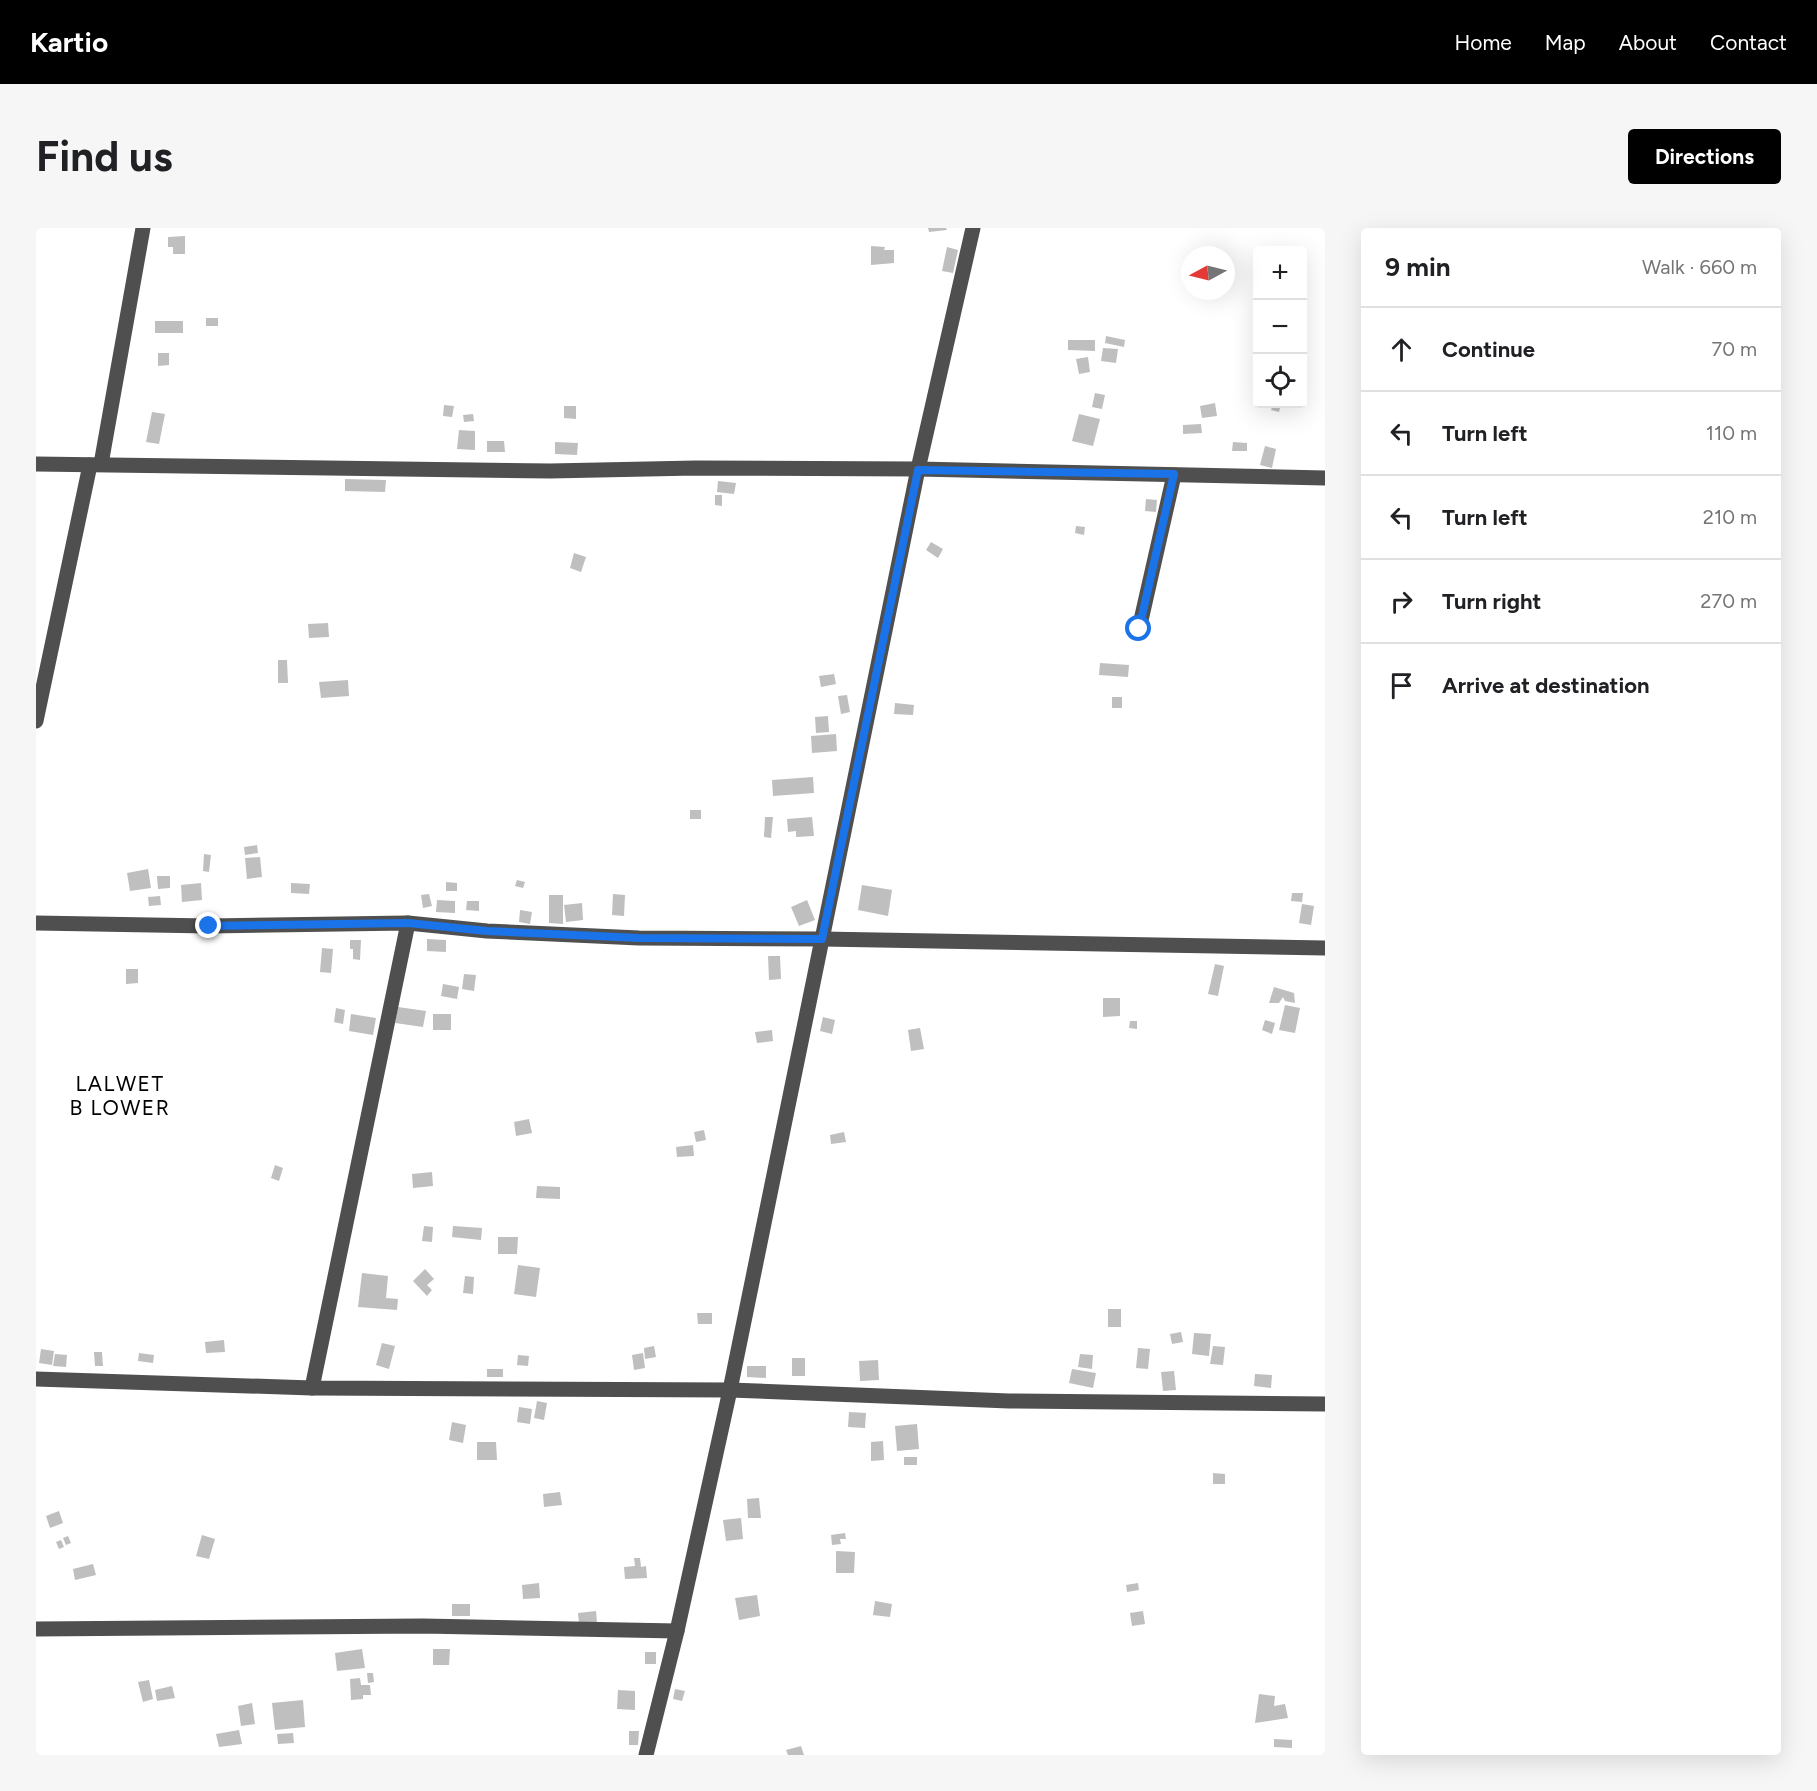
<!DOCTYPE html>
<meta charset="utf-8">
<style>
body{margin:0;font-family:Figtree,sans-serif;background:#f6f6f6;color:#202124}
.controls{position:absolute;right:18px;top:18px;display:grid;overflow:hidden;border-radius:6px;box-shadow:0 6px 24px #0002}
.controls button{width:54px;height:54px;display:grid;place-items:center;padding:0;border:0;border-bottom:2px solid #e0e0e0;background:#fff;color:#202124;font:30px sans-serif}
.compass{position:absolute;left:1145px;top:18px;width:54px;height:54px;border-radius:50%;background:#fff;box-shadow:0 6px 24px #0002;rotate:263deg}
.stop{position:absolute;width:18px;height:18px;margin:-14px;border:4px solid #1a73e8;border-radius:50%;background:#fff}
.stop.end{background:#1a73e8;border-color:#fff;box-shadow:0 2px 6px #0008}
.list{margin:0;padding:0;list-style:none}
h2{display:flex;justify-content:space-between;align-items:center;height:78px;margin:0;padding:0 24px;font-size:26px}
h2 small{font-size:20px;font-weight:400;color:#757577}
.list li{display:grid;grid-template-columns:39px 1fr auto;gap:18px;align-items:center;box-sizing:border-box;height:84px;padding:0 24px;border-top:2px solid #e0e0e0}
.list b{display:block;font-size:22px;white-space:nowrap}
.list em{font-size:20px;font-style:normal;color:#757577}
.icon{flex:none;width:33px;height:33px;fill:none;stroke:currentColor;stroke-width:2;stroke-linecap:round;stroke-linejoin:round}
.map{position:relative;flex:none;width:1289px;height:1527px;overflow:hidden;border-radius:6px}
header{display:flex;align-items:center;gap:36px;box-sizing:border-box;height:84px;padding:0 30px;background:#000;color:#fff}
header strong{font-size:28px}
nav{display:flex;gap:33px;margin-inline-start:auto;font-size:21px}
.intro{display:flex;align-items:center;justify-content:space-between;box-sizing:border-box;height:144px;padding:0 36px}
h1{margin:0;font-size:42px}
.button{padding:15px 27px;border-radius:6px;background:#000;color:#fff;font-size:21px;font-weight:700}
main{display:flex;gap:36px;padding:0 36px}
aside{flex:1;background:#fff;border-radius:6px;box-shadow:0 6px 24px #0002}
.map>svg:first-child{display:block}
.building{fill:#bfbfbf}
.lines{fill:none;stroke-linecap:round;stroke-linejoin:round}
.minor{stroke:#4f4f4f;stroke-width:15}
.route{stroke:#1a73e8;stroke-width:8}
.labels{text-anchor:middle;stroke-width:5;stroke-linejoin:round;paint-order:stroke}
.quarter-label{font-size:21px;letter-spacing:1.5px;fill:#000;stroke:#fff}
</style>
<header>
<strong>Kartio</strong>
<nav><a>Home</a><a>Map</a><a>About</a><a>Contact</a></nav>
</header>
<div class="intro"><h1>Find us</h1><a class="button">Directions</a></div>
<main>
<div class="map">
<svg width="1289" height="1527" viewBox="0 0 1289 1527">
<rect width="100%" height="100%" fill="#fff"/>
<g class="building">
<path d="M892,0H910L911,2L893,4Z"/>
<path d="M149,8V26H137V19H132V9Z"/>
<path d="M835,18L849,19L848,22H858V35L835,37Z"/>
<path d="M911,19L922,22L917,45L906,43Z"/>
<rect x="170" y="90" width="12" height="8"/>
<rect x="119" y="93" width="28" height="12"/>
<path d="M1070,108L1089,112L1088,119L1069,115Z"/>
<path d="M1032,112H1059V123L1032,122Z"/>
<path d="M1067,120L1082,121L1080,135L1065,133Z"/>
<path d="M122,125H133V137L122,138Z"/>
<path d="M1052,129L1054,144L1043,146L1040,131Z"/>
<path d="M1059,165L1069,167L1066,181L1056,179Z"/>
<path d="M1179,175L1181,188L1166,190L1164,178Z"/>
<path d="M1237,176H1245L1243,184L1235,182Z"/>
<path d="M408,177L418,178L416,189L407,188Z"/>
<path d="M528,178H540V191L528,190Z"/>
<path d="M116,184L129,186L123,216L110,214Z"/>
<path d="M437,186L438,193L428,194L427,187Z"/>
<path d="M1043,186L1064,191L1057,218L1036,213Z"/>
<path d="M1165,196L1166,205L1147,206V197Z"/>
<path d="M423,202L439,203V222L421,221Z"/>
<path d="M451,213H468L469,224H451Z"/>
<path d="M519,214L542,215L541,227L519,226Z"/>
<path d="M1197,214L1211,215V223H1196Z"/>
<path d="M1229,218L1240,221L1236,240L1224,237Z"/>
<path d="M309,251L350,252L349,264L309,263Z"/>
<path d="M682,253L700,255L698,266L681,264Z"/>
<path d="M679,267H686V278L679,277Z"/>
<path d="M1110,271L1121,272L1120,284L1109,283Z"/>
<path d="M1040,298L1049,299L1048,307L1039,305Z"/>
<path d="M895,314L907,321L902,330L890,322Z"/>
<path d="M538,325L550,329L545,344L534,340Z"/>
<path d="M292,395L293,409L273,410L272,396Z"/>
<path d="M242,432H251L252,455H242Z"/>
<path d="M1064,435L1093,437L1092,449L1063,447Z"/>
<path d="M798,446L800,456L785,459L783,448Z"/>
<path d="M312,452L313,468L285,470L283,454Z"/>
<path d="M811,467L814,484L805,486L802,468Z"/>
<rect x="1076" y="469" width="10" height="11"/>
<path d="M859,475L878,477L877,487L858,486Z"/>
<path d="M792,488L793,504L780,505L779,489Z"/>
<path d="M800,506L801,523L776,525L775,508Z"/>
<path d="M777,549L778,565L737,568L736,552Z"/>
<rect x="654" y="582" width="11" height="9"/>
<path d="M729,589H737L735,610L728,609Z"/>
<path d="M776,589L778,608L760,609V603L752,604L751,591Z"/>
<path d="M221,617L222,625L209,627L208,619Z"/>
<path d="M168,626L175,627L173,644L167,643Z"/>
<path d="M224,629L226,649L211,651L209,630Z"/>
<path d="M112,641L115,660L94,663L91,645Z"/>
<path d="M121,648H134V660L122,661Z"/>
<path d="M481,652L489,654L487,660L479,658Z"/>
<path d="M410,654L421,655V663H410Z"/>
<path d="M165,655L166,672L146,674L145,657Z"/>
<path d="M255,655L274,656L273,666L255,665Z"/>
<path d="M826,657L856,662L852,688L822,682Z"/>
<path d="M1256,665H1267L1266,674L1255,673Z"/>
<path d="M393,666L396,678L387,680L385,667Z"/>
<path d="M577,666L589,667L588,688L576,687Z"/>
<path d="M513,667H527V696L513,695Z"/>
<path d="M124,668L125,677L113,678L112,669Z"/>
<path d="M401,672L419,673V685L400,684Z"/>
<path d="M771,672L779,692L763,698L755,679Z"/>
<path d="M431,673H443V683L430,682Z"/>
<path d="M546,675L547,692L530,694L528,677Z"/>
<path d="M1266,676L1278,678L1275,697L1263,695Z"/>
<path d="M484,682L496,684L494,696L483,694Z"/>
<path d="M391,711L410,712V724L391,723Z"/>
<path d="M314,712H325L324,732L317,731V721H314Z"/>
<path d="M286,720L297,721L295,745L284,744Z"/>
<path d="M732,728H744L745,751L733,752Z"/>
<path d="M1179,736L1188,738L1182,768L1172,766Z"/>
<path d="M90,741H102V755L90,756Z"/>
<path d="M428,746L440,747L438,763L426,761Z"/>
<path d="M407,756L423,759L421,771L405,768Z"/>
<path d="M1238,759L1258,765L1259,775L1249,773L1247,769L1243,775H1233Z"/>
<path d="M1067,770H1084V788L1067,789Z"/>
<path d="M1249,777L1264,780L1259,805L1243,802Z"/>
<path d="M362,779L390,783L387,799L359,795Z"/>
<path d="M300,780L309,782L307,796L298,794Z"/>
<path d="M315,786L340,790L337,807L313,803Z"/>
<rect x="397" y="786" width="18" height="16"/>
<path d="M787,789L799,792L796,806L784,803Z"/>
<path d="M1229,792L1239,795L1236,806L1226,802Z"/>
<path d="M1094,793H1101V801L1093,800Z"/>
<path d="M884,800L888,821L875,823L872,802Z"/>
<path d="M736,802L737,813L721,815L719,804Z"/>
<path d="M493,891L496,905L480,908L478,894Z"/>
<path d="M668,902L670,912L660,914L658,904Z"/>
<path d="M808,904L810,914L795,916L794,907Z"/>
<path d="M657,917L658,928L641,929L640,919Z"/>
<path d="M239,937L247,940L243,953L235,950Z"/>
<path d="M396,944L397,958L377,960L376,946Z"/>
<path d="M501,958L524,959V971L500,970Z"/>
<path d="M388,998L397,999L396,1014L386,1013Z"/>
<path d="M417,998L446,1000L445,1012L416,1009Z"/>
<path d="M462,1009H482L481,1026H462Z"/>
<path d="M482,1037L504,1040L500,1069L478,1066Z"/>
<path d="M389,1041L398,1051L391,1057L396,1062L391,1068L377,1053Z"/>
<path d="M326,1045L352,1048L350,1070L362,1071L361,1082L322,1079Z"/>
<path d="M429,1048L438,1049L437,1066L427,1065Z"/>
<rect x="1072" y="1081" width="13" height="18"/>
<path d="M661,1085H676V1096H662Z"/>
<path d="M1145,1104L1147,1114L1136,1116L1134,1106Z"/>
<path d="M1158,1105L1175,1106L1173,1128L1156,1126Z"/>
<path d="M188,1112L189,1124L170,1125L169,1114Z"/>
<path d="M346,1115L359,1118L353,1141L340,1137Z"/>
<path d="M618,1118L620,1129L609,1131L608,1120Z"/>
<path d="M1177,1118L1189,1119L1187,1137L1174,1136Z"/>
<path d="M1102,1120L1114,1121L1112,1141L1100,1140Z"/>
<path d="M5,1121L18,1123L16,1137L3,1135Z"/>
<path d="M58,1124H66L67,1138H59Z"/>
<path d="M103,1125L118,1127L117,1135L102,1133Z"/>
<path d="M607,1125L609,1140L598,1142L596,1127Z"/>
<path d="M19,1126L31,1127L30,1139L17,1138Z"/>
<path d="M1044,1126L1057,1127L1056,1141L1042,1139Z"/>
<path d="M482,1127L493,1128L492,1138L481,1137Z"/>
<rect x="756" y="1130" width="13" height="18"/>
<path d="M842,1132L843,1152L824,1153L823,1133Z"/>
<path d="M711,1138H730V1150L711,1149Z"/>
<rect x="451" y="1141" width="16" height="8"/>
<path d="M1036,1141L1060,1145L1057,1160L1033,1155Z"/>
<path d="M1138,1143L1140,1162L1127,1163L1125,1144Z"/>
<path d="M1219,1146L1236,1147L1235,1160L1218,1158Z"/>
<path d="M501,1173L511,1175L508,1192L498,1190Z"/>
<path d="M483,1179L496,1181L494,1196L481,1194Z"/>
<path d="M813,1184L830,1185L829,1200L812,1199Z"/>
<path d="M416,1194L430,1197L427,1215L413,1212Z"/>
<path d="M881,1196L883,1221L861,1223L859,1198Z"/>
<path d="M847,1213L848,1232L835,1233V1214Z"/>
<path d="M441,1214H460L461,1232H441Z"/>
<rect x="868" y="1229" width="13" height="8"/>
<path d="M1177,1245L1189,1246V1256H1177Z"/>
<path d="M524,1264L526,1277L508,1279L507,1266Z"/>
<path d="M723,1270L725,1290H712L711,1271Z"/>
<path d="M23,1283L27,1295L14,1300L10,1288Z"/>
<path d="M705,1290L707,1311L690,1313L687,1292Z"/>
<path d="M809,1305L810,1311H804L805,1316L796,1317L795,1307Z"/>
<path d="M166,1307L179,1311L173,1331L160,1328Z"/>
<path d="M32,1308L35,1315L30,1317L27,1310Z"/>
<path d="M25,1312L28,1319L23,1321L20,1314Z"/>
<path d="M800,1323L819,1324L818,1345H800Z"/>
<path d="M598,1330H604L605,1339L610,1338L611,1350L589,1351L588,1339L599,1338Z"/>
<path d="M57,1336L60,1347L39,1352L37,1341Z"/>
<path d="M503,1355L504,1370L487,1371L486,1357Z"/>
<path d="M1102,1355L1103,1362L1091,1364L1090,1357Z"/>
<path d="M721,1367L724,1388L703,1392L699,1370Z"/>
<path d="M839,1373L856,1376L854,1389L837,1387Z"/>
<rect x="416" y="1376" width="18" height="12"/>
<path d="M560,1383L561,1395L543,1396L542,1385Z"/>
<path d="M1107,1383L1109,1396L1096,1398L1094,1385Z"/>
<path d="M326,1421L329,1440L301,1443L299,1425Z"/>
<path d="M397,1421H414L413,1437H397Z"/>
<rect x="609" y="1424" width="11" height="12"/>
<path d="M331,1445H337L338,1454L332,1455Z"/>
<path d="M324,1450L325,1457H334L335,1467H327V1471L315,1472L314,1451Z"/>
<path d="M113,1452L117,1471L107,1474L102,1454Z"/>
<path d="M136,1458L139,1470L121,1473L119,1462Z"/>
<path d="M639,1461L649,1463L646,1473L637,1471Z"/>
<path d="M582,1462L599,1463V1482L581,1481Z"/>
<path d="M1223,1466L1239,1468L1238,1478L1249,1476L1252,1490L1219,1495Z"/>
<path d="M267,1472L269,1499L239,1502L236,1475Z"/>
<path d="M216,1475L219,1496L205,1498L202,1478Z"/>
<path d="M203,1502L206,1516L183,1519L180,1506Z"/>
<path d="M593,1503H603L602,1517H593Z"/>
<path d="M257,1505L258,1515L242,1516L241,1506Z"/>
<path d="M1238,1511L1256,1512V1520L1238,1519Z"/>
<path d="M765,1518L768,1527H752L750,1522Z"/>
</g>
<g class="lines">
<g class="minor">
<path d="M0,236L514,243L660,240L882,241L1289,250"/>
<path d="M65,236L107,0"/>
<path d="M1103,401L1138,247"/>
<path d="M0,493L54,237"/>
<path d="M0,695L173,698L372,695L451,703L603,710L786,711L1289,720"/>
<path d="M0,1151L276,1160L694,1162L973,1173L1289,1176"/>
<path d="M276,1160L372,695"/>
<path d="M0,1401L387,1398L641,1403"/>
<path d="M610,1527L641,1403L694,1162L882,241L937,0"/>
</g>
</g>
<g class="lines">
<path class="route" d="M173,698L372,695L451,703L603,710L786,711L882,242L1138,246L1103,401"/>
</g>
<g class="labels">
<g class="quarter-label">
<text x="84" y="863">LALWET<tspan x="84" dy="24">B LOWER</tspan></text>
</g>
</g>
</svg>
<div class="controls">
<button>+</button>
<button>−</button>
<button><svg class="icon" aria-label="locate" viewBox="0 0 24 24"><circle cx="12" cy="12" r="6"/><path d="M12 2v4M12 18v4M2 12h4M18 12h4"/></svg></button>
</div>
<svg class="compass" viewBox="-18 -18 36 36"><path d="M0-13l5 13h-10z" fill="#e53935"/><path d="M0 13l5-13h-10z" fill="#757577"/></svg>
<div class="stop" style="left:1103px;top:401px"></div>
<div class="stop end" style="left:173px;top:698px"></div>
</div>
<aside>
<h2>9 min<small>Walk · 660 m</small></h2>
<ul class="list">
<li><svg class="icon" aria-label="ahead" viewBox="0 0 24 24"><path d="M12 20V5M6 11l6-6 6 6"/></svg><div><b>Continue</b></div><em>70 m</em></li>
<li><svg class="icon" aria-label="left" viewBox="0 0 24 24"><path d="M17 20v-9H6M10 6l-5 5 5 5"/></svg><div><b>Turn left</b></div><em>110 m</em></li>
<li><svg class="icon" aria-label="left" viewBox="0 0 24 24"><path d="M17 20v-9H6M10 6l-5 5 5 5"/></svg><div><b>Turn left</b></div><em>210 m</em></li>
<li><svg class="icon" aria-label="right" viewBox="0 0 24 24"><path d="M7 20v-9h11M14 6l5 5-5 5"/></svg><div><b>Turn right</b></div><em>270 m</em></li>
<li><svg class="icon" aria-label="arrive" viewBox="0 0 24 24"><path d="M6 21V4h12l-3 4 3 4H6"/></svg><div><b>Arrive at destination</b></div></li>
</ul>
</aside>
</main>
